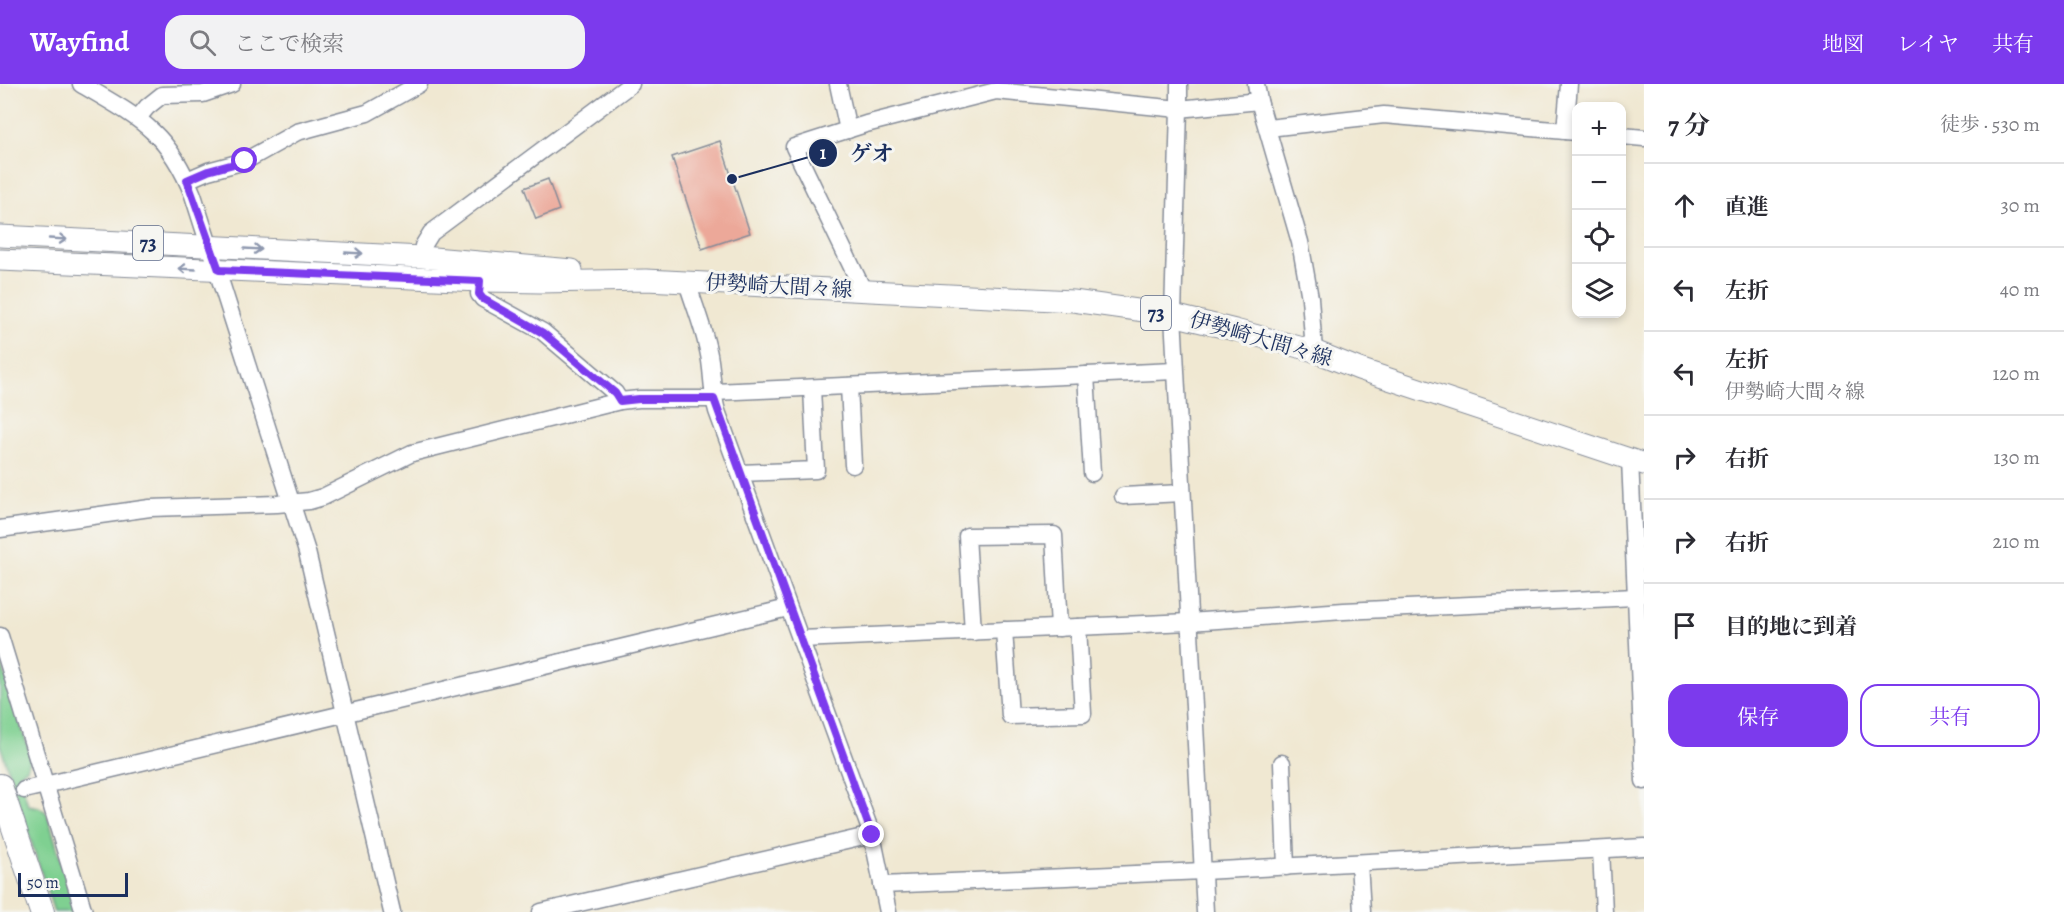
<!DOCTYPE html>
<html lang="ja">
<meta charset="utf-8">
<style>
body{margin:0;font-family:Alegreya,"Noto Serif JP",serif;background:#f2f2f3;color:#2b2b33}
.controls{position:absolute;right:18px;top:18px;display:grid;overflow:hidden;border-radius:12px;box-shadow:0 3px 9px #0003}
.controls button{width:54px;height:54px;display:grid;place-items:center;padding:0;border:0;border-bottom:2px solid #e1e1e2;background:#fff;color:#2b2b33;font:30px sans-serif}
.scale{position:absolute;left:18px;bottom:15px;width:110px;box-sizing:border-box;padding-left:6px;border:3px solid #1b2f5e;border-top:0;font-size:16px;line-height:21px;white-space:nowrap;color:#1b2f5e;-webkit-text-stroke:4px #f6f6f2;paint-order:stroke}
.stop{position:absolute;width:18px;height:18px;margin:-14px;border:4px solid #7c3aed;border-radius:50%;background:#fff}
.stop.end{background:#7c3aed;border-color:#fff;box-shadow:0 2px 6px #0008}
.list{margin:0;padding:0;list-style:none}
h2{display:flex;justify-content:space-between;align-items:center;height:78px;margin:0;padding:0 24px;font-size:26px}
h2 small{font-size:20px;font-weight:400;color:#7c7c81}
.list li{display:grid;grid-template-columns:39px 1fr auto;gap:18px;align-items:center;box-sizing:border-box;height:84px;padding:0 24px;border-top:2px solid #e1e1e2}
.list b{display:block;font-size:22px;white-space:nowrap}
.list p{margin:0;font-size:20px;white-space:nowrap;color:#7c7c81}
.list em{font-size:20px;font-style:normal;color:#7c7c81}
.actions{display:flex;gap:12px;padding:18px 24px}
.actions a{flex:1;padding:14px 0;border:2px solid #7c3aed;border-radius:18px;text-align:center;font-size:21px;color:#7c3aed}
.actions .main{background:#7c3aed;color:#fff}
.icon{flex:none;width:33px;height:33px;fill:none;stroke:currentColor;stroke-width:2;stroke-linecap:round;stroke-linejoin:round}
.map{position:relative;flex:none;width:1644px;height:828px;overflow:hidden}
header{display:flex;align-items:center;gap:36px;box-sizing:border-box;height:84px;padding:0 30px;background:#7c3aed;color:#fff}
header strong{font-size:28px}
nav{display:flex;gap:33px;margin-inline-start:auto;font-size:21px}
.search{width:420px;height:54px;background:#f2f2f3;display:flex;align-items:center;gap:15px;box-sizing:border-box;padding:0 21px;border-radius:18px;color:#7c7c81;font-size:22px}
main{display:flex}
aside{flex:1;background:#fff}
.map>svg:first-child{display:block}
.green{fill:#7fd091;stroke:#4d8078;stroke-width:1.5}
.building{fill:#eca899}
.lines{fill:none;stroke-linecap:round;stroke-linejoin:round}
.minor-casing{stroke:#868c98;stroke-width:19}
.major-casing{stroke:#868c98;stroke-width:23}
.highway-casing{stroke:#868c98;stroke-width:26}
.minor{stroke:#fff;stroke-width:16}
.major{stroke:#fff;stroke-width:21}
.highway{stroke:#fff;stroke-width:24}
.oneway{stroke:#8d97ae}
.route{stroke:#7c3aed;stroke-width:8}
.labels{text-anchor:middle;stroke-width:6;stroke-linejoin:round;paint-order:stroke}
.shield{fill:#f6f6f2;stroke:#5d6b8a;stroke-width:1.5}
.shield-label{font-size:20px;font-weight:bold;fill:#1b2f5e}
.street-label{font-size:21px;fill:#1b2f5e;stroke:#f6f6f2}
.leader{fill:none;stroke:#1b2f5e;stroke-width:2}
.callout-dot{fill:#1b2f5e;stroke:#f6f6f2;stroke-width:2}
.mark-label{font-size:18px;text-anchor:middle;font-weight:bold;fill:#fff}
.callout-label{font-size:22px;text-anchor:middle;font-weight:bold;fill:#1b2f5e;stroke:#f6f6f2;stroke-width:6;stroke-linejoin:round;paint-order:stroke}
</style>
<header>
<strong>Wayfind</strong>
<div class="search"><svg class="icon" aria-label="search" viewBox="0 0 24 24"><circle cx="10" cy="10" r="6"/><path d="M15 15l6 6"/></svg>ここで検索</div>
<nav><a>地図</a><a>レイヤ</a><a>共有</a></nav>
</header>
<main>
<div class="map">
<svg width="1644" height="828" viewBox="0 0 1644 828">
<rect width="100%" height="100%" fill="#f6f6f2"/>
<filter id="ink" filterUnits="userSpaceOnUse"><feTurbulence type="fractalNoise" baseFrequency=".0167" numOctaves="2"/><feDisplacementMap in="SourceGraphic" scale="12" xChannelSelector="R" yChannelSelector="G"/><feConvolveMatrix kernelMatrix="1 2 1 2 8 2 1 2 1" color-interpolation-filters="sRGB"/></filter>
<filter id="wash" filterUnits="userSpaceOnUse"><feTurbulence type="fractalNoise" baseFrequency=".008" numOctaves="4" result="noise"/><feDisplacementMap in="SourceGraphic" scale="24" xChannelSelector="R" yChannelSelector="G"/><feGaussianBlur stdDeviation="1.35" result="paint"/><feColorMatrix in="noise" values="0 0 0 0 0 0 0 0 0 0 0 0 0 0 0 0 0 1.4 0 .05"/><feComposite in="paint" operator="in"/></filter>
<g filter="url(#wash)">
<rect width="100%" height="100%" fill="#f0e8d2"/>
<path class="green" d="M0,575L31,673L27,685L19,690L28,721L39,723L47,729L76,828H54L0,661Z"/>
<g id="blocks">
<g class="building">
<path d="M720,57L750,149L702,165L672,73Z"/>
<path d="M548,95L559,126L536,135L524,104Z"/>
</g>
</g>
</g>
<g filter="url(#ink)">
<use href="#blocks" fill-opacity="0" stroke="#868c98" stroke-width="1.5"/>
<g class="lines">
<g class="minor-casing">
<g id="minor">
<path d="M81,0C137,33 168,47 193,111L307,468L392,828"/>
<path d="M838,0L848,46"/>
<path d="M1179,0V25L1259,17"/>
<path d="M1256,0L1259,17L1300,158L1310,214L1314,267"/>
<path d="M138,34L147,23L162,11L203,10L232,0"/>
<path d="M1268,44L1384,31L1576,48"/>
<path d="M1565,47L1569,0"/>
<path d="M1622,52L1644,54"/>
<path d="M187,96L208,87L245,77L297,48L367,29L419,0"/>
<path d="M422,173L423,162L431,149L631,0"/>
<path d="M480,197L479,210L483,215L543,248L615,309L620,317"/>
<path d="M687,198C694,221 703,242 708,266C713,286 711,307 717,327L872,751L888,828"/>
<path d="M863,206L794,63L866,40L996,7L1179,25L1173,231L1205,828"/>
<path d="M1086,291L1092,389"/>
<path d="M849,302L853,381"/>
<path d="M714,308L1175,287"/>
<path d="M1630,375L1644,697"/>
<path d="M740,389L816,386L812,304"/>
<path d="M1123,412L1182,409"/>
<path d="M0,445L150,424L277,420L309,417L323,413L412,369L620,317L639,315H714"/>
<path d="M1004,546L1010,632L1083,630L1078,543"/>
<path d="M973,548L967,452L1054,451L1059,544"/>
<path d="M0,552L84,828"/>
<path d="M801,555L1189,538L1344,527L1635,513"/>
<path d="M1282,679L1286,783"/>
<path d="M24,706L788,524"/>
<path d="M1601,766L1604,828"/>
<path d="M1359,779L1362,828"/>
<path d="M882,801L1203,787L1644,763"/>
<path d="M541,828L872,751"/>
</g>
</g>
<g class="major-casing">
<g id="major">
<path d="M0,152L422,173L572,186"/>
<path d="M0,176L480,197L540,198L646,196L1073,217L1173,231L1235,246L1314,267L1359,285L1644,380"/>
</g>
</g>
<g class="highway-casing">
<path id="highway" d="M0,702L42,828"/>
</g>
<use href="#minor" class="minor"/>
<use href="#major" class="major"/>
<use href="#highway" class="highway"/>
</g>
<defs><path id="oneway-shaft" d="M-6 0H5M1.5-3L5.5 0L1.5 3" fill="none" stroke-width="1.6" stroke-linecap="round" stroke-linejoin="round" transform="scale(1.5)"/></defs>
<g class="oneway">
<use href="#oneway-shaft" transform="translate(58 155) rotate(3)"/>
<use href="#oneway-shaft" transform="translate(253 165) rotate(3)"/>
<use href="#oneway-shaft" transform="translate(354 169) rotate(3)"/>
<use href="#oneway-shaft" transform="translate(187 185) rotate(-177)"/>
</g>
</g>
<g class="lines" filter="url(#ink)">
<path class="route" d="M245,77L208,87L187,96L219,186L480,197L479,210L483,215L543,249L615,309L620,317L639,315H714L872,751"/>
</g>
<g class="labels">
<g class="shield">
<rect x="133" y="142" width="30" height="34" rx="4.5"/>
<rect x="1141" y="212" width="30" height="34" rx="4.5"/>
</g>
<g class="shield-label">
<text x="148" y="166">73</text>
<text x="1156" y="236">73</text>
</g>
<g class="street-label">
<text transform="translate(779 202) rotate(3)" y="7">伊勢崎大間々線</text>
<text transform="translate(1261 255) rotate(16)" y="7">伊勢崎大間々線</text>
</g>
</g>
<path class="leader" d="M732 95L823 69"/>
<g class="callout-dot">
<circle cx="732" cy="95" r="6"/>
<circle cx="823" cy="69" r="15"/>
</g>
<g class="mark-label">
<text x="823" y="75">1</text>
</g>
<g class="callout-label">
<text x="872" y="77">ゲオ</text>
</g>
</svg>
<div class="controls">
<button>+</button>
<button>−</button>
<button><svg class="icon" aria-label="locate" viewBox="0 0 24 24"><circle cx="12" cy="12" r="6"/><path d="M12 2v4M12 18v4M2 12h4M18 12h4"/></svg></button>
<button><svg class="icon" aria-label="layers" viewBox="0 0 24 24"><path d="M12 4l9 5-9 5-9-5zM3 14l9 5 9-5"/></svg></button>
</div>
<div class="scale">50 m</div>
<div class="stop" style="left:245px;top:77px"></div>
<div class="stop end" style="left:872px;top:751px"></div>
</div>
<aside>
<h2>7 分<small>徒歩 · 530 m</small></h2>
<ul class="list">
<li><svg class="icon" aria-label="ahead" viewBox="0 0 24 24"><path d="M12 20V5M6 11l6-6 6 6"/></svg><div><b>直進</b></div><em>30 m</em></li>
<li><svg class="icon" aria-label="left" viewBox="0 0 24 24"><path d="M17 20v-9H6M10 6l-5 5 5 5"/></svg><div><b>左折</b></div><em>40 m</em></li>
<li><svg class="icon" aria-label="left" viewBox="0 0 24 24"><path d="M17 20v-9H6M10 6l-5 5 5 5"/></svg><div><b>左折</b><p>伊勢崎大間々線</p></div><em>120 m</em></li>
<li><svg class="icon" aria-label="right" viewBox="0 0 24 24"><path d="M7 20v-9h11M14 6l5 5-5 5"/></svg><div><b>右折</b></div><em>130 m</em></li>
<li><svg class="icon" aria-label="right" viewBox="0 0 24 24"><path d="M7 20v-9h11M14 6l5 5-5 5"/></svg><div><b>右折</b></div><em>210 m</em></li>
<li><svg class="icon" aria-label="arrive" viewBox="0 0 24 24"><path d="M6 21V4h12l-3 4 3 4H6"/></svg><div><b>目的地に到着</b></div></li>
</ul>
<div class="actions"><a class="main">保存</a><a>共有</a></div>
</aside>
</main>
